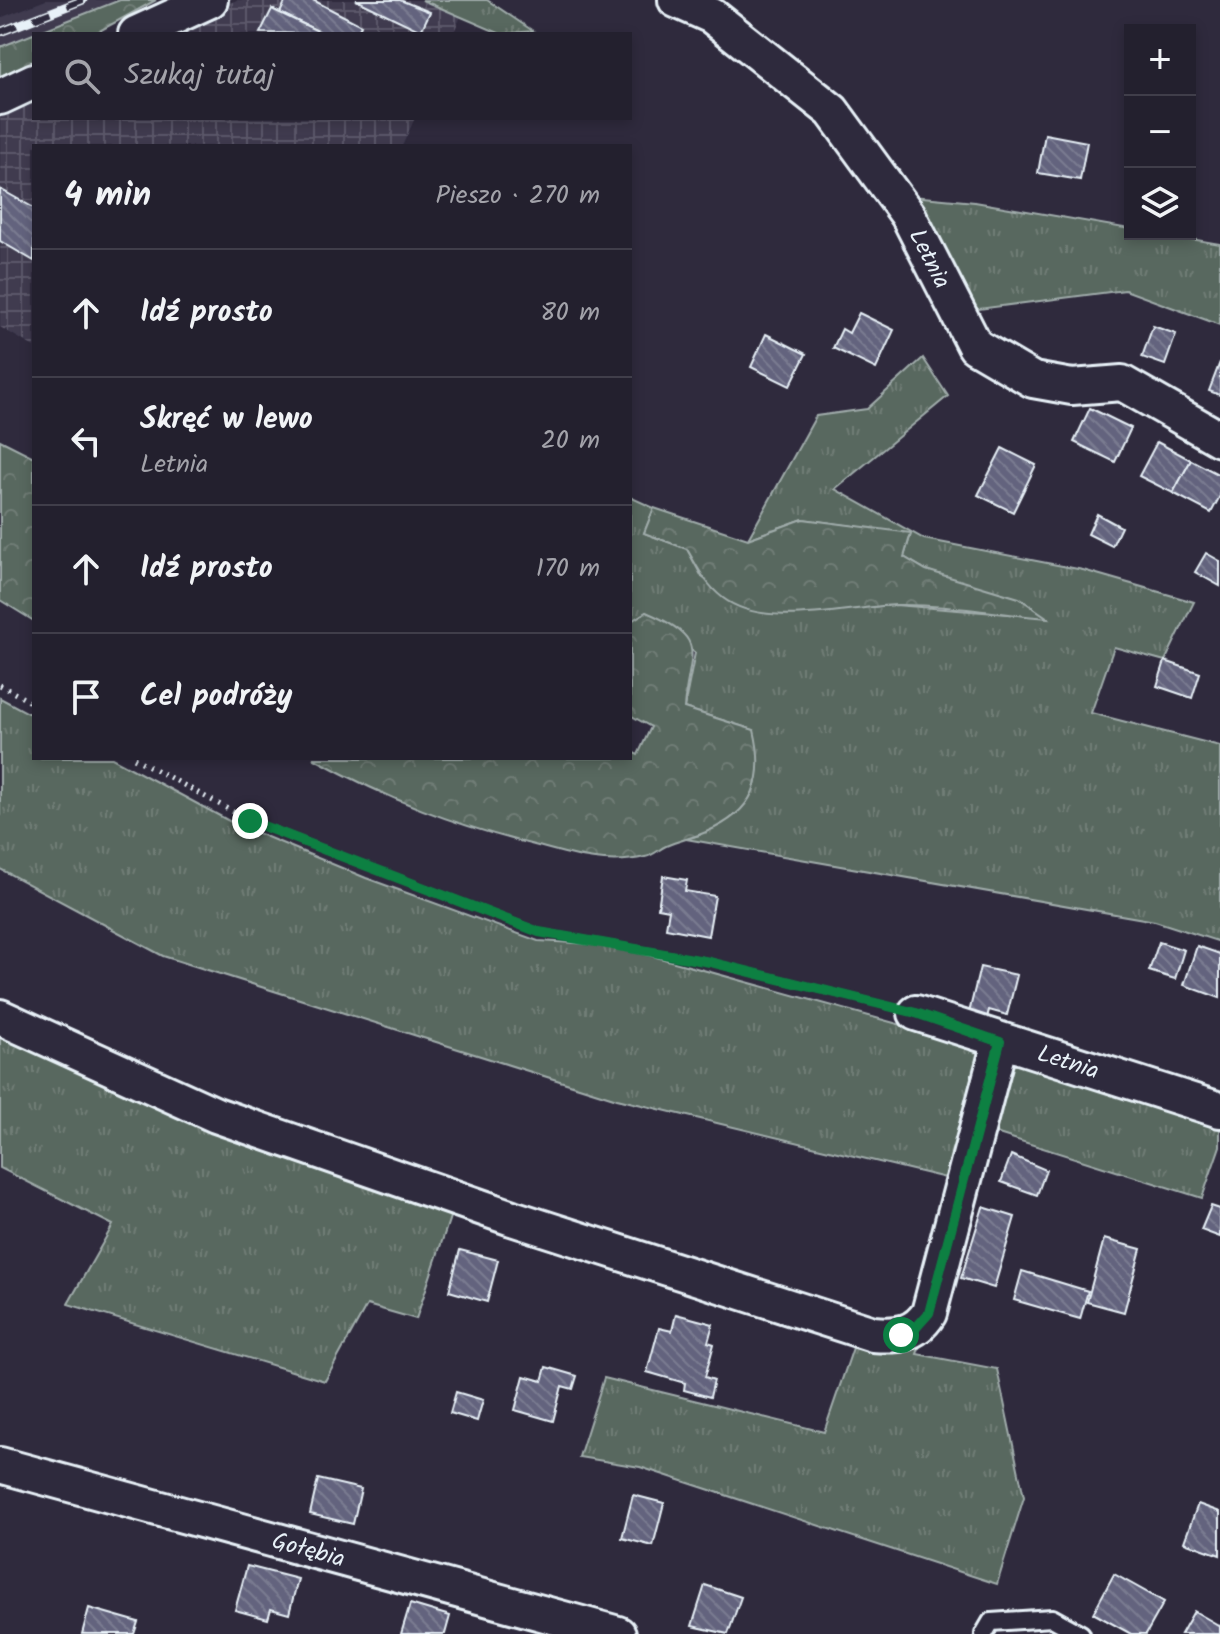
<!DOCTYPE html>
<html lang="pl">
<meta charset="utf-8">
<style>
body{margin:0;font-family:Kalam,sans-serif;background:#2b2836;color:#f1f3f6}
.controls{position:absolute;right:24px;top:24px;display:grid;overflow:hidden;border-radius:0px;box-shadow:0 4px 12px #0003}
.controls button{width:72px;height:72px;display:grid;place-items:center;padding:0;border:0;border-bottom:2px solid #403e4a;background:#23202e;color:#f1f3f6;font:40px sans-serif}
.stop{position:absolute;width:24px;height:24px;margin:-18px;border:6px solid #0b8043;border-radius:50%;background:#fff}
.stop.end{background:#0b8043;border-color:#fff;box-shadow:0 2px 8px #0008}
.list{margin:0;padding:0;list-style:none}
h2{display:flex;justify-content:space-between;align-items:center;height:104px;margin:0;padding:0 32px;font-size:34px}
h2 small{font-size:26px;font-weight:400;color:#a3a3aa}
.list li{display:grid;grid-template-columns:52px 1fr auto;gap:24px;align-items:center;box-sizing:border-box;height:128px;padding:0 32px;border-top:2px solid #403e4a}
.list b{display:block;font-size:30px;white-space:nowrap}
.list p{margin:0;font-size:26px;white-space:nowrap;color:#a3a3aa}
.list em{font-size:26px;font-style:normal;color:#a3a3aa}
.icon{flex:none;width:44px;height:44px;fill:none;stroke:currentColor;stroke-width:2;stroke-linecap:round;stroke-linejoin:round}
.map{position:relative;flex:none;width:1220px;height:1634px;overflow:hidden}
.search{position:absolute;background:#23202e;box-shadow:0 4px 12px #0003;left:32px;top:32px;width:600px;height:88px;display:flex;align-items:center;gap:20px;box-sizing:border-box;padding:0 28px;border-radius:0px;color:#a3a3aa;font-size:30px}
.panel{position:absolute;background:#23202e;box-shadow:0 4px 12px #0003;left:32px;top:144px;width:600px;height:616px;border-radius:0px}
.map>svg:first-child{display:block}
.built{fill:#3f3b50}
.industrial{fill:url(#industrial-grid)}
.grass{fill:url(#grass-tufts);stroke:#a0acab;stroke-width:2}
.forest{fill:url(#forest-crowns);stroke:#a0acab;stroke-width:2}
.building{fill:url(#building-back-hatch);stroke:#e8f1f8;stroke-width:2}
.lines{fill:none;stroke-linecap:round;stroke-linejoin:round}
.lane-casing{stroke:#e8f1f8;stroke-width:22}
.street-casing{stroke:#e8f1f8;stroke-width:40}
.path{stroke:#e8f1f8;stroke-width:5;stroke-dasharray:2 6;stroke-linecap:butt}
.lane{stroke:#2f2a3d;stroke-width:16}
.street{stroke:#2f2a3d;stroke-width:34}
.rail-casing{stroke:#e8f1f8;stroke-width:9}
.rail{stroke:#2f2a3d;stroke-width:6;stroke-dasharray:18;stroke-linecap:butt}
.route{stroke:#0b8043;stroke-width:10}
.labels{text-anchor:middle;stroke-width:8;stroke-linejoin:round;paint-order:stroke}
.street-label{font-size:24px;fill:#e8f1f8;stroke:#2f2a3d}
</style>
<div class="map">
<svg width="1220" height="1634" viewBox="0 0 1220 1634">
<defs>
<pattern id="industrial-grid" width="8" height="8" patternUnits="userSpaceOnUse" patternTransform="scale(2)"><rect width="8" height="8" fill="#3f3b50"/><path d="M0 4h8M4 0v8" fill="none" stroke="#5b586a"/></pattern>
<pattern id="grass-tufts" width="24" height="20" patternUnits="userSpaceOnUse" patternTransform="scale(2)"><rect width="24" height="20" fill="#58675e"/><path d="M3 7l-1-3M5 7V3M7 7l1-3M15 17l-1-3M17 17v-4M19 17l1-3" fill="none" stroke="#707d76"/></pattern>
<pattern id="forest-crowns" width="20" height="18" patternUnits="userSpaceOnUse" patternTransform="scale(2)"><rect width="20" height="18" fill="#58675e"/><path d="M2 6a3 3 0 1 1 6 0M12 15a3 3 0 1 1 6 0" fill="none" stroke="#707d76"/></pattern>
<pattern id="building-back-hatch" width="6" height="6" patternUnits="userSpaceOnUse" patternTransform="scale(2)"><rect width="6" height="6" fill="#64647e"/><path d="M-1 5l2 2M0 0l6 6M5-1l2 2" fill="none" stroke="#7a7b91"/></pattern>
</defs>
<rect width="100%" height="100%" fill="#2f2a3d"/>
<filter id="ink" filterUnits="userSpaceOnUse"><feTurbulence type="fractalNoise" baseFrequency=".0125" numOctaves="2"/><feDisplacementMap in="SourceGraphic" scale="16" xChannelSelector="R" yChannelSelector="G"/><feConvolveMatrix kernelMatrix="1 2 1 2 8 2 1 2 1" color-interpolation-filters="sRGB"/></filter>
<g filter="url(#ink)">
<path class="built" d="M46,0H120L0,46V18Z"/>
<g class="industrial">
<path d="M237,0H422L461,16L453,34H156Z"/>
<path d="M34,91V118H415L402,146H34V347L0,327V107Z"/>
</g>
<g class="grass">
<path d="M422,0H487L533,31L501,34Z"/>
<path d="M912,196L975,202L1130,229V234H1162L1220,244V325L1125,290L971,310Z"/>
<path d="M923,358L948,396L835,489L924,539L1083,570L1194,602L1165,661L1114,647L1091,713L1220,746V942L1155,921L686,839L700,835L754,730L684,708L695,653L646,612L630,622V497L654,508L644,533L687,549L702,577L742,607L776,614L895,605L1046,617L926,570L904,557L911,534L803,519L748,539L816,416L867,409Z"/>
<path d="M0,698L34,716V758H112L231,822L366,878L538,941L613,945L988,1049L950,1179L617,1099L163,956L0,869Z"/>
<path d="M0,1021L453,1208L416,1319L367,1305L325,1381L68,1304L113,1225L0,1168Z"/>
<path d="M1021,1061L1220,1121V1146L1202,1198L992,1132L1003,1072Z"/>
<path d="M924,1334L917,1354L997,1369L1024,1497L997,1584L640,1467L579,1457L604,1378L824,1432L856,1339Z"/>
</g>
<g class="forest">
<path d="M120,0H156L94,34H34V66L0,85V47Z"/>
<path d="M0,440L34,457V621L0,600Z"/>
<path d="M654,508L748,539L803,519L911,533L904,557L926,570L1019,598L1048,618C999,614 946,604 896,605C847,607 765,630 723,598C706,585 697,567 687,549L644,533Z"/>
<path d="M646,612C712,640 688,653 684,708L754,730C766,780 754,812 706,832C693,838 679,840 666,846C659,849 653,856 645,857C608,866 574,856 538,846C454,825 389,800 313,758H630V751L638,755L651,727L630,715V622Z"/>
</g>
<g class="building">
<path d="M286,0H313L361,25L357,34H324L280,13Z"/>
<path d="M356,0H400L430,12L421,31Z"/>
<path d="M272,9L280,13L324,34L260,33Z"/>
<path d="M1045,134L1087,142L1080,180L1038,173Z"/>
<path d="M0,189L34,208V261L0,241Z"/>
<path d="M859,313L894,330L876,369L833,348L842,329L849,333Z"/>
<path d="M1153,326L1176,334L1165,365L1142,357Z"/>
<path d="M766,334L806,354L790,386L751,367Z"/>
<path d="M1220,362V395L1209,391Z"/>
<path d="M1090,408L1131,428L1115,462L1074,442Z"/>
<path d="M1157,442L1191,460L1173,493L1139,476Z"/>
<path d="M1002,448L1036,465L1013,512L978,495Z"/>
<path d="M1191,460L1220,475V496L1211,513L1173,493Z"/>
<path d="M1097,514L1121,527L1112,546L1088,534Z"/>
<path d="M1206,553L1220,561V586L1195,572Z"/>
<path d="M1165,661L1200,673L1192,698L1157,686Z"/>
<path d="M663,876L687,880L685,891L715,896L708,936L666,928L669,910L658,908Z"/>
<path d="M1159,942L1184,950L1175,979L1149,971Z"/>
<path d="M1197,946L1220,954V998L1184,985Z"/>
<path d="M980,967L1017,975L1007,1015L989,1010L987,1018L969,1013Z"/>
<path d="M1011,1155L1046,1170L1037,1195L1001,1182Z"/>
<path d="M1211,1206L1220,1209V1237L1201,1230Z"/>
<path d="M983,1207L1015,1217L994,1288L961,1278Z"/>
<path d="M1104,1239L1141,1249L1124,1312L1087,1302Z"/>
<path d="M460,1250L498,1260L487,1302L449,1291Z"/>
<path d="M1022,1271L1088,1291L1080,1319L1014,1300Z"/>
<path d="M676,1314L713,1324L708,1342L714,1344L705,1377L714,1380L710,1397L684,1390L685,1383L647,1372L659,1328L672,1331Z"/>
<path d="M546,1367L577,1376L573,1389L562,1386L553,1421L515,1410L524,1376L542,1381Z"/>
<path d="M456,1392L483,1400L477,1421L450,1413Z"/>
<path d="M318,1479L361,1489L353,1524L310,1514Z"/>
<path d="M633,1495L664,1503L653,1546L622,1538Z"/>
<path d="M1198,1504L1220,1512V1555L1184,1542Z"/>
<path d="M247,1566L298,1579L289,1614L271,1609L268,1619L235,1610Z"/>
<path d="M1114,1574L1164,1602L1146,1634H1131L1093,1613Z"/>
<path d="M705,1585L741,1597L728,1634L692,1626Z"/>
<path d="M410,1604L450,1616L445,1634H401Z"/>
<path d="M89,1608L138,1622L134,1634H82Z"/>
<path d="M1194,1611L1220,1626V1634H1181Z"/>
</g>
<g class="lines">
<g class="lane-casing">
<path id="lane" d="M984,1634L991,1622L1052,1618L1081,1634"/>
</g>
<g class="street-casing">
<g id="street">
<path id="s1" d="M676,0L712,16L832,111L908,215L975,346L1033,380L1072,387L1122,383L1220,439"/>
<path d="M136,34L210,0"/>
<path d="M0,97L34,81"/>
<path id="s2" d="M916,1013L1220,1110"/>
<path d="M0,1017L216,1115L512,1218L873,1334C897,1336 915,1335 929,1313L1000,1042"/>
<path id="s3" d="M0,1465L618,1634"/>
</g>
</g>
<g class="path">
<path d="M0,685L34,704"/>
<path d="M134,758L250,821L539,932L710,962L888,1006"/>
</g>
<use href="#lane" class="lane"/>
<use href="#street" class="street"/>
<g class="rail-casing">
<path id="rail" d="M0,32L83,0"/>
</g>
<use href="#rail" class="rail"/>
</g>
</g>
<g class="lines" filter="url(#ink)">
<path class="route" d="M250,821L539,932L710,962L916,1013L1000,1042L929,1313L913,1331L901,1335"/>
</g>
<g class="labels">
<g class="street-label">
<text dy="8" stroke="none"><textPath href="#s1" startOffset="370">Letnia</textPath></text>
<text dy="8" stroke="none"><textPath href="#s2" startOffset="160">Letnia</textPath></text>
<text dy="8" stroke="none"><textPath href="#s3" startOffset="320">Gołębia</textPath></text>
</g>
</g>
</svg>
<div class="controls">
<button>+</button>
<button>−</button>
<button><svg class="icon" aria-label="layers" viewBox="0 0 24 24"><path d="M12 4l9 5-9 5-9-5zM3 14l9 5 9-5"/></svg></button>
</div>
<div class="stop" style="left:901px;top:1335px"></div>
<div class="stop end" style="left:250px;top:821px"></div>
<div class="search"><svg class="icon" aria-label="search" viewBox="0 0 24 24"><circle cx="10" cy="10" r="6"/><path d="M15 15l6 6"/></svg>Szukaj tutaj</div>
<section class="panel">
<h2>4 min<small>Pieszo · 270 m</small></h2>
<ul class="list">
<li><svg class="icon" aria-label="ahead" viewBox="0 0 24 24"><path d="M12 20V5M6 11l6-6 6 6"/></svg><div><b>Idź prosto</b></div><em>80 m</em></li>
<li><svg class="icon" aria-label="left" viewBox="0 0 24 24"><path d="M17 20v-9H6M10 6l-5 5 5 5"/></svg><div><b>Skręć w lewo</b><p>Letnia</p></div><em>20 m</em></li>
<li><svg class="icon" aria-label="ahead" viewBox="0 0 24 24"><path d="M12 20V5M6 11l6-6 6 6"/></svg><div><b>Idź prosto</b></div><em>170 m</em></li>
<li><svg class="icon" aria-label="arrive" viewBox="0 0 24 24"><path d="M6 21V4h12l-3 4 3 4H6"/></svg><div><b>Cel podróży</b></div></li>
</ul>
</section>
</div>
